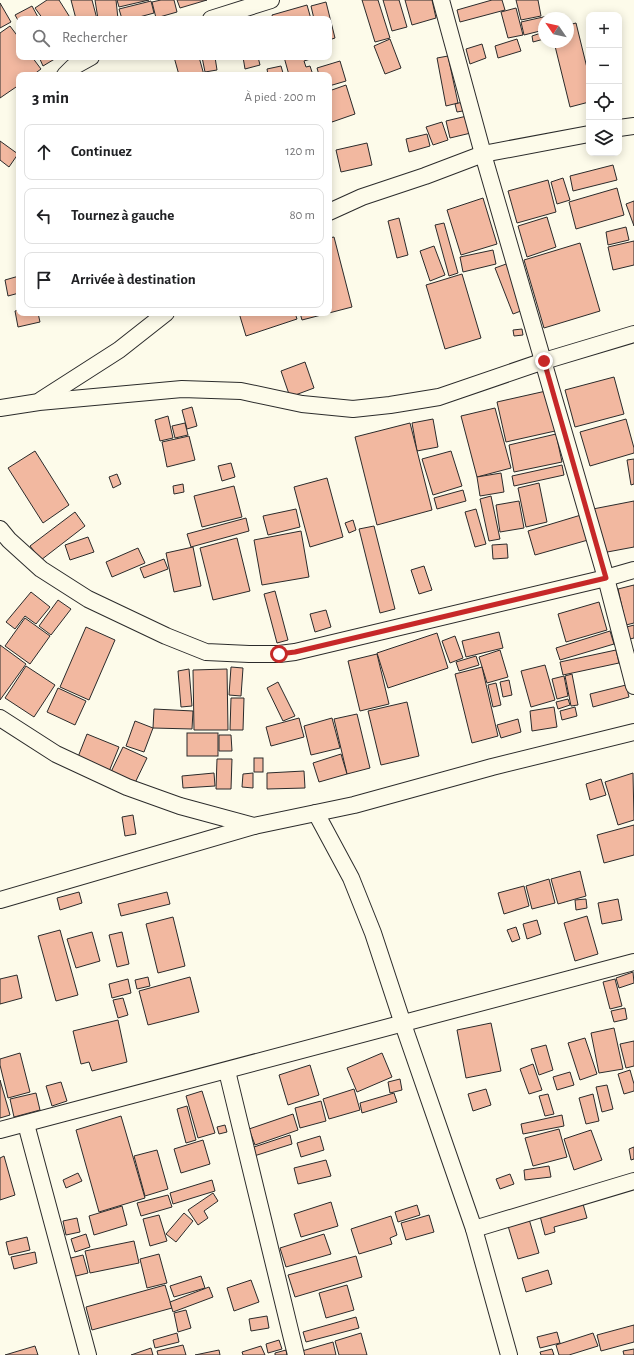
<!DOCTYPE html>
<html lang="fr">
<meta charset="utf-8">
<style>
body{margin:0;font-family:"Alegreya Sans",sans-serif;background:#f2f2f2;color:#202124}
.controls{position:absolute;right:12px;top:12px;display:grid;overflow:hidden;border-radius:8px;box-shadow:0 2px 10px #0003}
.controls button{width:36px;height:36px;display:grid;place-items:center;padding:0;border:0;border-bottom:1px solid #e0e0e0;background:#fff;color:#202124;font:20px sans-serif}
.compass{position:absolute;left:538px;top:12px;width:36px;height:36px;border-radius:50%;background:#fff;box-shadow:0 2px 10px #0003;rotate:304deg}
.stop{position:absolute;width:12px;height:12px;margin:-9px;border:3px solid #c62828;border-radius:50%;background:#fff}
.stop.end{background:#c62828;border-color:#fff;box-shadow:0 1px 4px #0008}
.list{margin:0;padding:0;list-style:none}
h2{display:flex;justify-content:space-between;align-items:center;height:52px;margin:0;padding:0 16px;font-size:17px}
h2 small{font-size:13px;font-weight:400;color:#757577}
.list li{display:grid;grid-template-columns:26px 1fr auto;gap:12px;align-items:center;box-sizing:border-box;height:56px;margin:0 8px 8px;padding:0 8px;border:1px solid #e0e0e0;border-radius:8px}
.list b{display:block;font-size:15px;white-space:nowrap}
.list em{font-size:13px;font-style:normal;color:#757577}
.icon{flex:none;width:22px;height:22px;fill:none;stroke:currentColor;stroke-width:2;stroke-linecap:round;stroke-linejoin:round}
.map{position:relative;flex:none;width:634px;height:1355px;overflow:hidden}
.search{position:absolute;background:#fff;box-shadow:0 2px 10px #0003;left:16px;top:16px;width:316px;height:44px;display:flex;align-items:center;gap:10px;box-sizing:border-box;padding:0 14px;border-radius:8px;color:#757577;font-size:15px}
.panel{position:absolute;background:#fff;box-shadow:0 2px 10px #0003;left:16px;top:72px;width:316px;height:244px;border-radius:8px}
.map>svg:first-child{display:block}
.building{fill:#f2b8a0;stroke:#2b2b2b}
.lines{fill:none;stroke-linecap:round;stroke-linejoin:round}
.street-casing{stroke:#2b2b2b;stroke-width:18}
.street{stroke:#fdfbea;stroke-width:16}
.route{stroke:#c62828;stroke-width:5}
</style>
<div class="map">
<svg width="634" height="1355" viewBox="0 0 634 1355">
<rect width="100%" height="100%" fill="#fdfbea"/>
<g class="building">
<path d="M47,0H59L71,19H43L35,8Z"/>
<path d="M71,0H92L97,19H76Z"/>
<path d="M95,0H116L118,19H98Z"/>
<path d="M117,0H149L119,7Z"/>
<path d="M161,0H174L177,12L156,18L152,2Z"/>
<path d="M177,0H207L180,8Z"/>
<path d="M362,0H378L390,38L375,42Z"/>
<path d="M383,0H399L407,27L392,31Z"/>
<path d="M405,0H432L436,18L412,25Z"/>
<path d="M492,0H502L505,10L460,22L457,10Z"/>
<path d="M516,0H538L541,16L521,20Z"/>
<path d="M151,1L154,13L132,19H122L119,9Z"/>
<path d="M326,2L335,38L329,40V19H314L311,6Z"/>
<path d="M0,3L11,22L0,28Z"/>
<path d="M307,5L311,19H273L272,15Z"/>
<path d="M32,6L39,19H19V22L15,15Z"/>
<path d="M516,8L523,35L508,38L501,12Z"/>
<path d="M552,15V18H544V30L524,35L521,22Z"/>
<path d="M576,23L589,76V102L570,107L554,42H568V25Z"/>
<path d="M10,26L19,38V57H32L41,69L33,75H19V85L0,98V33Z"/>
<path d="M544,32V39L533,42L532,36Z"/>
<path d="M390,39L401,68L385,74L374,46Z"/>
<path d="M517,39L521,51L498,58L495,46Z"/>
<path d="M482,44L486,58L470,64L466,49Z"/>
<path d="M448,56L458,103L446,106L437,58Z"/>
<path d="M39,57H58L43,66Z"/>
<path d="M174,57H199L204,75H179Z"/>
<path d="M202,57H215L217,70L205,72Z"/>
<path d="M243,57H258L260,65L245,69Z"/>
<path d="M284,57H317L304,61L306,67L310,66L313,75H289Z"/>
<path d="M340,61L346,81L329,86V75H319L317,68Z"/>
<path d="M281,66L283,73L268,75L267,69Z"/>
<path d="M346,85L355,114L332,122L329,114V91Z"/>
<path d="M466,101L468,110L457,112L455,104Z"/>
<path d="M471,115L475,132L450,138L446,121Z"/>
<path d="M442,122L448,140L433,145L426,127Z"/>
<path d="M427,134L430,146L409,152L406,139Z"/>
<path d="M0,141L18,154L9,167L0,160Z"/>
<path d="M367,143L372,165L341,172L336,150Z"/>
<path d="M613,165L617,180L573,191L570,176Z"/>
<path d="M563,178L570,200L557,204L551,182Z"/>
<path d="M548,180L556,212L517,223L508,191Z"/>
<path d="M617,188L624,215L576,229L569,202Z"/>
<path d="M483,198L497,244L461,255L447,210Z"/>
<path d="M634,201V226L626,204Z"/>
<path d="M547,217L556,247L527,257L518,226Z"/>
<path d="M399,218L408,255L397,258L388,221Z"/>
<path d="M444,223L458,273L449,276L435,225Z"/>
<path d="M626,227L629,240L608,245L606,232Z"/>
<path d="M334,237L352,307L302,320L300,313H329V238Z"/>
<path d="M634,241V265L613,270L608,247Z"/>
<path d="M580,243L600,311L544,328L524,260Z"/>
<path d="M434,246L445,275L430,281L420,251Z"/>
<path d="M493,250L496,264L463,272L460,257Z"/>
<path d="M509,263L526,309L513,314L495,268Z"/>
<path d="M462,274L481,338L445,349L426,285Z"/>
<path d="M19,276V293L8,296L5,280Z"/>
<path d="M19,310V313H38L40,322L18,327L15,311Z"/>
<path d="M239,313H295L297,319L246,336Z"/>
<path d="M522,329L523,335L514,336L513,330Z"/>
<path d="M305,362L314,388L290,397L281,371Z"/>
<path d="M614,377L624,414L575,427L565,390Z"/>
<path d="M546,391L555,431L506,442L497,402Z"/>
<path d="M192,407L197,426L187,429L182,410Z"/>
<path d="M495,408L511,468L477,477L461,416Z"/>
<path d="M168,416L173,438L160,441L155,420Z"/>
<path d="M433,419L438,447L417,451L412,423Z"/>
<path d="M626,419L634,448V453L590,466L580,432Z"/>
<path d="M185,423L188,435L175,438L172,426Z"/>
<path d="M410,423L432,510L377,525L355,437Z"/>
<path d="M556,434L562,462L514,472L509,445Z"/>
<path d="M189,436L195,460L167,467L162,442Z"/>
<path d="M35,451L69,505L43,523L8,468Z"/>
<path d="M451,451L462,486L433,495L422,459Z"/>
<path d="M634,459V484L631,485L627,460Z"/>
<path d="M231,463L235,477L222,481L218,466Z"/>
<path d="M562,465L564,475L514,486L512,476Z"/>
<path d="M501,473L504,492L480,496L477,477Z"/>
<path d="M117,474L121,484L113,488L109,477Z"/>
<path d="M327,478L343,537L310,547L294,487Z"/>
<path d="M539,483L547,522L526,527L518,488Z"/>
<path d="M183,484L184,492L174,494L173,486Z"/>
<path d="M234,486L242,517L202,527L194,496Z"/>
<path d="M463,490L466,501L437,509L434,498Z"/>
<path d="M491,496L500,539L489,541L480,499Z"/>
<path d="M519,501L524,528L500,532L496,505Z"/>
<path d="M634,501V547L602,553L593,509Z"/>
<path d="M296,509L300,527L268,535L263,516Z"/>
<path d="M476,509L486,544L475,547L465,512Z"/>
<path d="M75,512L85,526L41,560L30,546Z"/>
<path d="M581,515L588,540L535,555L528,531Z"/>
<path d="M246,518L249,531L191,547L187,534Z"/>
<path d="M353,520L356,530L349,533L345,523Z"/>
<path d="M374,526L395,609L380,613L359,529Z"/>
<path d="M301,531L309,577L262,585L254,540Z"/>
<path d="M88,537L94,552L70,560L65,545Z"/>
<path d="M237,538L250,591L213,600L200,548Z"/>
<path d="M507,544L508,558L493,559L492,545Z"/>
<path d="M193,547L201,586L174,592L166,553Z"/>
<path d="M138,548L145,563L112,577L106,562Z"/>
<path d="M164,559L168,569L144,578L140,568Z"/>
<path d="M424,566L432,590L419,594L411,570Z"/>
<path d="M634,585V623L626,625L618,589Z"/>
<path d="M275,591L288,640L277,643L264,594Z"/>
<path d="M31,592L50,607L36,624L25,616L15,629L6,622Z"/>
<path d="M58,600L71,609L51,635L39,626Z"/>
<path d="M599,602L607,630L566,642L558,614Z"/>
<path d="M326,610L331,627L315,632L310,614Z"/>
<path d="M25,618L50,636L30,664L5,646Z"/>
<path d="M634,625V638L626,640L623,628Z"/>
<path d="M86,627L115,640L89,700L60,687Z"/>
<path d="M610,631L614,644L560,660L556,648Z"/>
<path d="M499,632L503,648L466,657L462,641Z"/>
<path d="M437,633L448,668L388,688L377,653Z"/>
<path d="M455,636L463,658L450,663L442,641Z"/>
<path d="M0,645L26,664L0,700Z"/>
<path d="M500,650L508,677L487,683L479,657Z"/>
<path d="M616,650L619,663L563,675L560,662Z"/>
<path d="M377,654L389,704L360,711L348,661Z"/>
<path d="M476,656L479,665L459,671L456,662Z"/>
<path d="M545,665L555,700L531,707L521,671Z"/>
<path d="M26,666L55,685L34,717L5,698Z"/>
<path d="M231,667L243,668L241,696L229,695Z"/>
<path d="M482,667L498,736L472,743L455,674Z"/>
<path d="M189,669L192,706L181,707L178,671Z"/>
<path d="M227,669L228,730H194L193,670Z"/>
<path d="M572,674L578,705L571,706L565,676Z"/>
<path d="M564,676L568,696L557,699L552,679Z"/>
<path d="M509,680L512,695L503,697L500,682Z"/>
<path d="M278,682L295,716L283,721L267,688Z"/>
<path d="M496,683L501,705L493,707L488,685Z"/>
<path d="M626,685L629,697L593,707L590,694Z"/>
<path d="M58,688L86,701L75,725L47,712Z"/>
<path d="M231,698H244L243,730H230Z"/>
<path d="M568,699L570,705L558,709L556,702Z"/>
<path d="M407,702L419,756L381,765L368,711Z"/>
<path d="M554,707L557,727L532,731L530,711Z"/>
<path d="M575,707L577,716L562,720L560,711Z"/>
<path d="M154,709L193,711L192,729L153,728Z"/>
<path d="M357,714L370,768L347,774L334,719Z"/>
<path d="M299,718L304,737L271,746L266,727Z"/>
<path d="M332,718L340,748L311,755L304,726Z"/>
<path d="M518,719L521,732L501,738L497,725Z"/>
<path d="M135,721L153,728L144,752L126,746Z"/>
<rect x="187" y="733" width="31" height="23"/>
<path d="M87,734L119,747L108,774L76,762Z"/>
<path d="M219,735H231L232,751H219Z"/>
<path d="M123,747L147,758L134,785L110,774Z"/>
<path d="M341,754L347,774L319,782L313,763Z"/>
<rect x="254" y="758" width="9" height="14"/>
<path d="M217,759H232L231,789H216Z"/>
<path d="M304,771L305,788L267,789V773Z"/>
<path d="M214,773L215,786L183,788L182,776Z"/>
<path d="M253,773V788L242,787L243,774Z"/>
<path d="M633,773L634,820L618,825L605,782Z"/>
<path d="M601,779L606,795L590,800L586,784Z"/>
<path d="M133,815L136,834L125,836L122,817Z"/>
<path d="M634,825V855L604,863L597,835Z"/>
<path d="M580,871L586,896L558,904L551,879Z"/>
<path d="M549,879L555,903L532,909L526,886Z"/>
<path d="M524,886L529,906L504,914L498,893Z"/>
<path d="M79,892L82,903L60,910L57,898Z"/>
<path d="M167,892L170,904L121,916L118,904Z"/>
<path d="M586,899L587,908L576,910L575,900Z"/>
<path d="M618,899L622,920L602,924L598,903Z"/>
<path d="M587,916L598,954L575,961L564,923Z"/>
<path d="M173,917L185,966L158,973L146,924Z"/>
<path d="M537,920L541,934L527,939L523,924Z"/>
<path d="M516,927L520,939L512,942L507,930Z"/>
<path d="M60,930L78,995L56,1001L38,936Z"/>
<path d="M92,932L100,961L76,968L67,939Z"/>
<path d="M122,932L129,964L117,967L109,935Z"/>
<path d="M633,972L634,983L619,988L616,978Z"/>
<path d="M17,975L22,998L0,1004V979Z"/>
<path d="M148,977L150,986L137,989L135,980Z"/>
<path d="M190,977L199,1012L148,1025L139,991Z"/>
<path d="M128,979L131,993L112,998L109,984Z"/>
<path d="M615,979L622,1006L610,1009L603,982Z"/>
<path d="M123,998L128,1015L118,1018L113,1000Z"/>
<path d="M625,1008L627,1019L614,1022L611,1011Z"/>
<path d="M118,1020L127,1062L92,1071L89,1062L81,1064L73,1031Z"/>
<path d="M491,1023L501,1071L466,1078L457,1030Z"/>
<path d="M614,1028L623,1069L599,1073L591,1033Z"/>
<path d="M585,1038L597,1074L580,1080L568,1043Z"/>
<path d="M634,1041V1066L626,1068L620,1044Z"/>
<path d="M546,1045L553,1070L539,1075L531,1049Z"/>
<path d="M20,1053L30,1092L8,1098L0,1065V1059Z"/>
<path d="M382,1053L392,1077L357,1092L347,1068Z"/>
<path d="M533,1064L542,1090L529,1094L520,1069Z"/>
<path d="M310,1065L319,1095L288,1105L279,1075Z"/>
<path d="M630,1070L634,1084V1091L624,1094L618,1074Z"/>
<path d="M570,1072L574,1085L557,1090L553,1077Z"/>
<path d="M400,1079L402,1090L390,1093L388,1082Z"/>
<path d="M0,1080L10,1115L0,1118Z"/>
<path d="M61,1082L67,1101L52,1106L46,1086Z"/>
<path d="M607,1085L613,1109L602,1112L596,1087Z"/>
<path d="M354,1089L360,1110L329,1119L323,1099Z"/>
<path d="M486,1089L491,1105L473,1111L468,1094Z"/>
<path d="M202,1091L215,1133L198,1138L186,1096Z"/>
<path d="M36,1093L40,1110L14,1117L10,1099Z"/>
<path d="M394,1093L397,1102L362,1113L360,1103Z"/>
<path d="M548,1094L554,1114L545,1116L539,1096Z"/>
<path d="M593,1094L599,1121L586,1124L579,1098Z"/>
<path d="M321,1101L326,1121L300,1128L295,1108Z"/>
<path d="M187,1106L196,1140L186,1143L177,1109Z"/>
<path d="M293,1114L298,1130L255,1145L249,1129Z"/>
<path d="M562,1115L564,1126L523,1134L521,1124Z"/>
<path d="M121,1116L145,1198L99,1212L76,1130Z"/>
<path d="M225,1125L227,1132L219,1134L217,1127Z"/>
<path d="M559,1129L567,1157L533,1166L525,1138Z"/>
<path d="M591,1130L602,1160L574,1170L564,1139Z"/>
<path d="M290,1135L292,1144L254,1156L251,1148Z"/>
<path d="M320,1136L324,1150L301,1157L297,1143Z"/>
<path d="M203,1140L210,1164L181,1173L174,1149Z"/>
<path d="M634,1147V1159L631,1160L629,1149Z"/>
<path d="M157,1150L168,1189L145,1196L134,1156Z"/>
<path d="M4,1156L15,1195L0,1200V1158Z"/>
<path d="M326,1160L331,1176L298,1184L294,1168Z"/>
<path d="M549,1166L551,1177L525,1180L524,1170Z"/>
<path d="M78,1173L82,1181L66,1188L63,1180Z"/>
<path d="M510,1174L514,1184L500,1189L496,1179Z"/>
<path d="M212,1180L215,1191L173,1204L170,1193Z"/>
<path d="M213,1193L218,1201L204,1211L208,1218L198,1225L188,1210Z"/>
<path d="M168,1195L172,1207L141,1216L137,1203Z"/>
<path d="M331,1202L338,1226L301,1237L294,1214Z"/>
<path d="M583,1204L587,1218L554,1227L555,1232L545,1235L540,1216Z"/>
<path d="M417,1205L420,1215L398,1222L395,1212Z"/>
<path d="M122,1206L127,1225L94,1235L89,1216Z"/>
<path d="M184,1213L193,1221L176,1242L166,1234Z"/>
<path d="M159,1215L167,1241L150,1246L143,1219Z"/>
<path d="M429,1215L434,1232L406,1240L401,1223Z"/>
<path d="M391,1216L397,1235L390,1238L392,1244L359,1254L351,1229Z"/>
<path d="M77,1218L80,1232L66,1235L63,1221Z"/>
<path d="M529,1219L539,1253L518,1259L508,1226Z"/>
<path d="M86,1234L90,1247L75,1252L71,1239Z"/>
<path d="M324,1234L331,1254L286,1267L280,1248Z"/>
<path d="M27,1237L30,1250L9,1255L6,1242Z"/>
<path d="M134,1241L139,1263L90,1273L85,1251Z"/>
<path d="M35,1252L37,1263L14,1269L11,1257Z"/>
<path d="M159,1254L167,1283L147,1288L140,1259Z"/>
<path d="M83,1255L88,1273L72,1277L67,1259Z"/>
<path d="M356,1256L362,1277L295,1297L288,1275Z"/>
<path d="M548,1270L552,1284L526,1292L522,1278Z"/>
<path d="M201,1276L205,1288L174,1297L170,1286Z"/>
<path d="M251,1280L259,1302L234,1311L227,1288Z"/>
<path d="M165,1285L172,1308L92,1330L86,1307Z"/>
<path d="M347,1285L354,1310L326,1318L319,1293Z"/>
<path d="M209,1287L213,1297L173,1312L170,1302Z"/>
<path d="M186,1310L191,1328L178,1332L174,1313Z"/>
<path d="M267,1316L269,1328L251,1331L249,1319Z"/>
<path d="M356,1317L359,1328L306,1342L303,1332Z"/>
<path d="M634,1325V1342L601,1351L597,1335Z"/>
<path d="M557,1332L560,1343L540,1348L537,1337Z"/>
<path d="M177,1333L179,1342L155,1348L153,1340Z"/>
<path d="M361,1333L367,1355H339L335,1341Z"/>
<path d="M593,1333L598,1346L569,1355H559L556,1345Z"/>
<path d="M279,1340L282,1349L268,1353L266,1344Z"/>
<path d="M333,1342L336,1355H303L302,1351Z"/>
<path d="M183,1345L186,1355H158L157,1351Z"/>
<path d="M35,1346L38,1355H5Z"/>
<path d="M261,1346L265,1355H243L242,1352Z"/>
<path d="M151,1348L153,1355H131Z"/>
<path d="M552,1349L554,1355H541L540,1352Z"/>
<path d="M634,1349V1355H624L623,1351Z"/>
<path d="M219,1350L220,1355H195Z"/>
<path d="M286,1350L287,1355H275V1353Z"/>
</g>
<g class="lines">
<g class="street-casing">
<g id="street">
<path d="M441,0L483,154L606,578L634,686"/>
<path d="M211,19L271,0"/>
<path d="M65,75L73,67L91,57"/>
<path d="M619,128L634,126"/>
<path d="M329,212L362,197L425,176L483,154L589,134"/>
<path d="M41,400L119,350L166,313"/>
<path d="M0,408L39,402L182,389L241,391L302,404L353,409L390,405L439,397L544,361L634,334"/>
<path d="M0,529L9,540L41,569L88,599L166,636L206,652L249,654H279L295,652L606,578L634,570"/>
<path d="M0,718L56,754L127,787L180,806L254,826"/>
<path d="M316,813L351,878L373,933L403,1024L474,1229L509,1355"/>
<path d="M0,900L254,826L354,805L492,767L634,732"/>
<path d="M227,1071L296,1355"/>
<path d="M26,1124L88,1355"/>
<path d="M0,1130L634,962"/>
<path d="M474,1229L634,1181"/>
</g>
</g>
<use href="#street" class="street"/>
</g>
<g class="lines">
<path class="route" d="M279,654L295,652L606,578L544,361"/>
</g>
</svg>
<div class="controls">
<button>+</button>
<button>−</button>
<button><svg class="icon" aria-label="locate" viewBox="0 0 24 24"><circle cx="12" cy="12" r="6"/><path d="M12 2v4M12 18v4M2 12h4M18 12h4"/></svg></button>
<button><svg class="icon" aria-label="layers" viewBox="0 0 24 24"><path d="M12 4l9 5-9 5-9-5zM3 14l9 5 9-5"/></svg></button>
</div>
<svg class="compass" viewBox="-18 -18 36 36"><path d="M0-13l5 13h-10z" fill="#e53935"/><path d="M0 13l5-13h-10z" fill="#757577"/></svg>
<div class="stop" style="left:279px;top:654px"></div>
<div class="stop end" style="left:544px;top:361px"></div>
<div class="search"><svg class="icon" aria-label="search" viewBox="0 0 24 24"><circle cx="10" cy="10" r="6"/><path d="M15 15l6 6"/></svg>Rechercher</div>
<section class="panel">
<h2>3 min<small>À pied · 200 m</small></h2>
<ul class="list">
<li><svg class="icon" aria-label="ahead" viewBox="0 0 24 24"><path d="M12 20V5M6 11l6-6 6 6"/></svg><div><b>Continuez</b></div><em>120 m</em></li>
<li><svg class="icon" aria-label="left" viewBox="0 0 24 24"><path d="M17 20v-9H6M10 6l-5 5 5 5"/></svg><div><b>Tournez à gauche</b></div><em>80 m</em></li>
<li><svg class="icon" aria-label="arrive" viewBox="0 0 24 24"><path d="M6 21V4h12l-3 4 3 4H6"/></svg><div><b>Arrivée à destination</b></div></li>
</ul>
</section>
</div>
